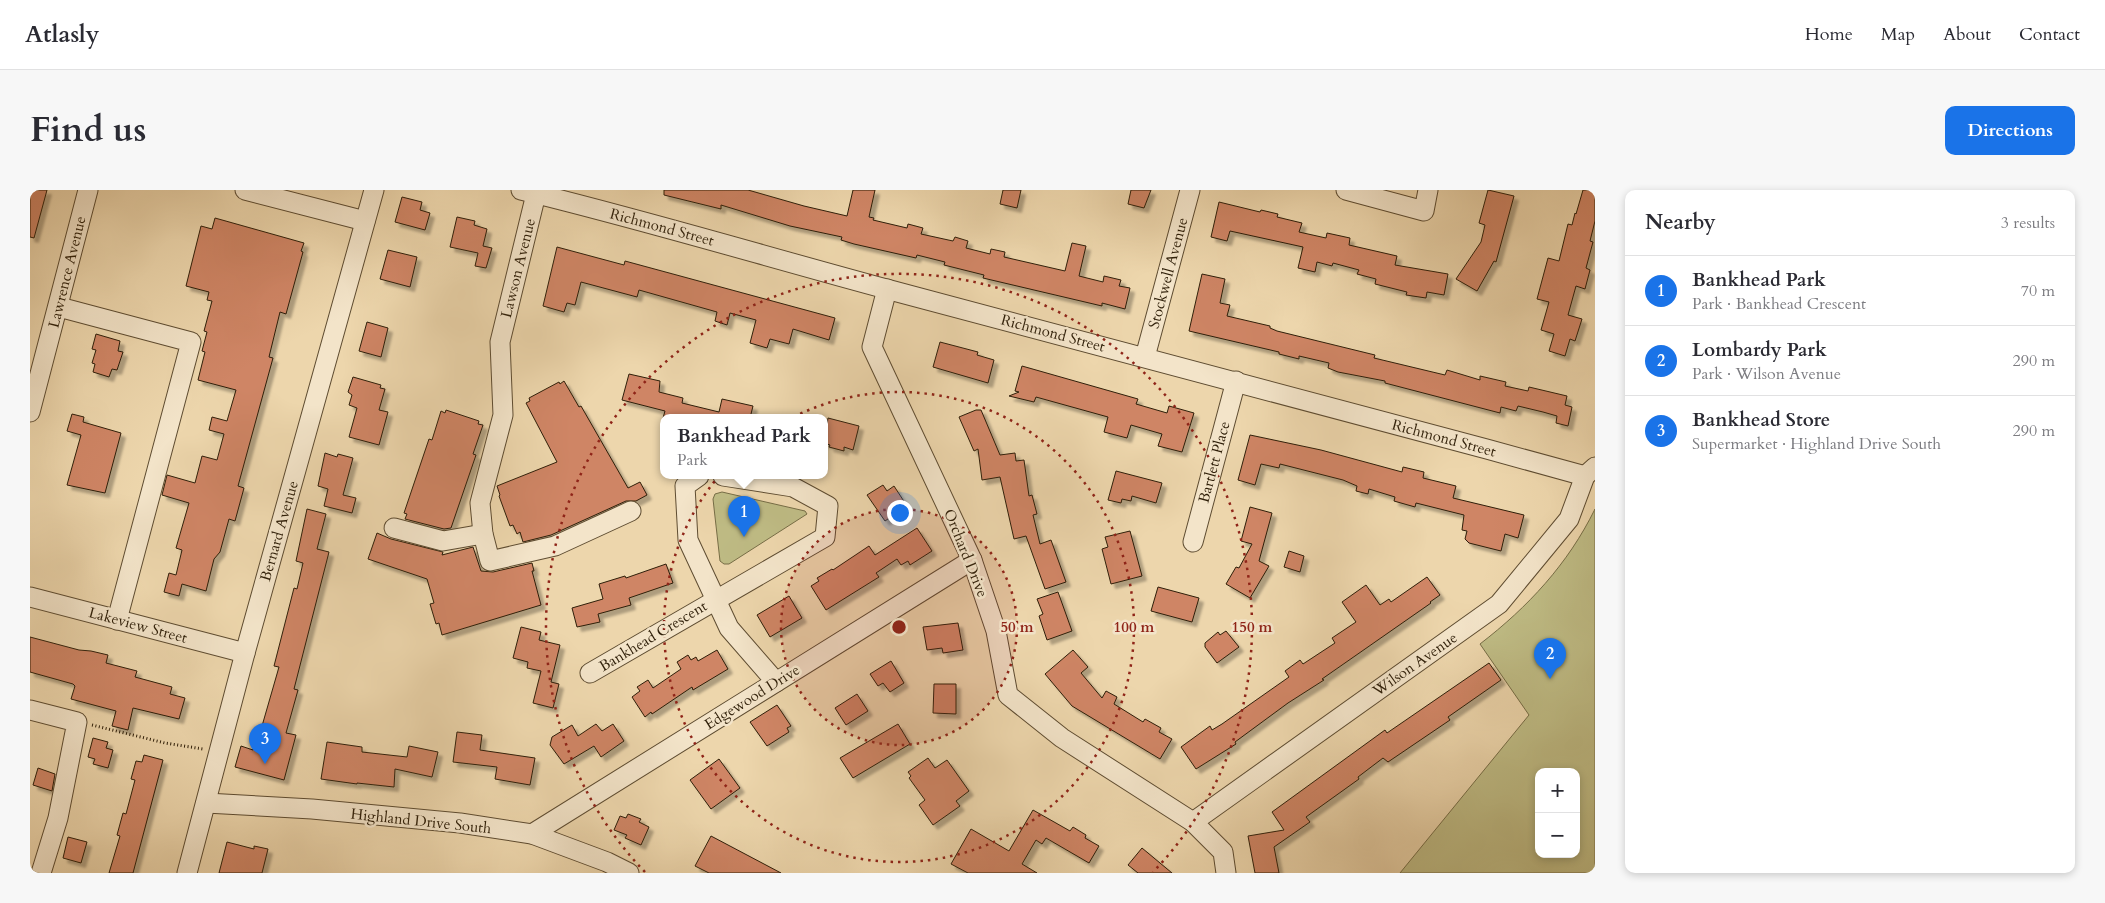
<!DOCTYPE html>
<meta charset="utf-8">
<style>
body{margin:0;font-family:Cardo,serif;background:#f7f7f7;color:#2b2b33}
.controls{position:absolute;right:15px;bottom:15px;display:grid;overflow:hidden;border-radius:10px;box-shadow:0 2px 8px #0003}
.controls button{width:45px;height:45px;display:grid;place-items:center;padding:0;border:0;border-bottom:1px solid #e1e1e2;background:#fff;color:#2b2b33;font:25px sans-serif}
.you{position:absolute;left:869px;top:322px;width:18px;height:18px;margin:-12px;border:4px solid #fff;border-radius:50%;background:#1a73e8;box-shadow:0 0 0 8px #1a73e833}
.badge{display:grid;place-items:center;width:32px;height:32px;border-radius:50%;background:#1a73e8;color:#fff;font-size:16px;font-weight:700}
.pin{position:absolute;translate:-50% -41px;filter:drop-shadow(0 1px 2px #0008)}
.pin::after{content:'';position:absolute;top:26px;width:18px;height:15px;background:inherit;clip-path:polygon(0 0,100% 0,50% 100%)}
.popup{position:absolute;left:630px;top:224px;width:168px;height:65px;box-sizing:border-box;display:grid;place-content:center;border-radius:10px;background:#fff;filter:drop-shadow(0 1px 4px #0005);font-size:16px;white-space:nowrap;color:#7c7c81}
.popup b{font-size:19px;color:#2b2b33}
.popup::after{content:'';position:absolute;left:50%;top:100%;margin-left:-10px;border:10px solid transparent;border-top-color:#fff}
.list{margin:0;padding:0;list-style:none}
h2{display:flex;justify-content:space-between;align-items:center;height:65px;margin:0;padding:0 20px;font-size:21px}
h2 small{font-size:16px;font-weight:400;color:#7c7c81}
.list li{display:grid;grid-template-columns:32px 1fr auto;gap:15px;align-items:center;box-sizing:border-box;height:70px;padding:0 20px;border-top:1px solid #e1e1e2}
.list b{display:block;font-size:19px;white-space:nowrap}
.list p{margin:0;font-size:16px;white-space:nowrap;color:#7c7c81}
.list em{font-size:16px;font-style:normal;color:#7c7c81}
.map{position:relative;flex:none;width:1565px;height:683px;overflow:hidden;border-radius:10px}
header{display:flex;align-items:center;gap:30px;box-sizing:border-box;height:70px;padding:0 25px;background:#fff;border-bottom:1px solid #e1e1e2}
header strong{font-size:24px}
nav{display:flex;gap:28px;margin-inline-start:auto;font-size:18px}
.intro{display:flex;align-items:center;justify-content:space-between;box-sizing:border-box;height:120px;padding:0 30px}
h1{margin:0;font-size:35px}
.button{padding:12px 22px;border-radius:10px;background:#1a73e8;color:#fff;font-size:18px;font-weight:700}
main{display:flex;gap:30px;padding:0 30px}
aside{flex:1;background:#fff;border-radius:10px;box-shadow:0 2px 8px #0003}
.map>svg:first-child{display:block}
.green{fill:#bfbc85;stroke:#766d46;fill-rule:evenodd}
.building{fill:#cf8565;stroke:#2e1e08;filter:url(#shadow)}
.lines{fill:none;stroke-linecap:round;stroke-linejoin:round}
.minor-casing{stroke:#5e4c31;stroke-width:21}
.path{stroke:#2e1e08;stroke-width:3;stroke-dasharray:1 2.5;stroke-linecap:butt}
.minor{stroke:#f3e4c9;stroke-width:19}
.ring{fill:none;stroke:#8f2418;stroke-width:2.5;stroke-dasharray:2.5 5}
.labels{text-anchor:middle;stroke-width:5;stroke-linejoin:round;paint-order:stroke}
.street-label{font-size:15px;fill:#2e1e08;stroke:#f3e4c9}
.centre{fill:#8f2418;stroke:#f3e4c9;stroke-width:2.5}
.ring-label{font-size:15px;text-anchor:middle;font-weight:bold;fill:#8f2418;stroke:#f3e4c9;stroke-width:5;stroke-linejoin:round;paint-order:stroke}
</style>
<header>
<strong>Atlasly</strong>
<nav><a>Home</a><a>Map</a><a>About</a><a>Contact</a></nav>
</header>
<div class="intro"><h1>Find us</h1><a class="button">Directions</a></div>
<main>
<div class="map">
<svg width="1565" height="683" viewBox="0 0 1565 683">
<defs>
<filter id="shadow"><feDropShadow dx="4.5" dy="4.5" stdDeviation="1" flood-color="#0004"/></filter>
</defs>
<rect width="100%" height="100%" fill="#edd6ac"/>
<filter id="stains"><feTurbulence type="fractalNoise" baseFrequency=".004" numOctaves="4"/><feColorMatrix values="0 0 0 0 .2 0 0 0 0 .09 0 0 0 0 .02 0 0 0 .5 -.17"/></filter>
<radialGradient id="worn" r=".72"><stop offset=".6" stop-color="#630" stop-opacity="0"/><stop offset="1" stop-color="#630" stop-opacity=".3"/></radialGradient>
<g class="green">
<path d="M692,302L775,321L777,324L699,374H694L690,371L683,309L685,304Z"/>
<path d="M1565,319V683H1370L1499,525L1450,454C1498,417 1538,374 1565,319ZM1509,582H1546V664H1509Z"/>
</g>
<g class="building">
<path d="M0,0H17L4,48L0,47Z"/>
<path d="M634,0H718L774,16L817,26L823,0H845L839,27L844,28L843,30L877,38L878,34L893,38L891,44L923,51L925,47L938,51L936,58L960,64L961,59L975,62L974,67L1035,81L1042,53L1056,56L1049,86L1073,92L1074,86L1091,90L1089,96L1100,98L1095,119L1072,113V116L953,88L954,85L914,75L915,72L887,65L886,68L824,54L811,50L812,47L760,36L691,15V19L634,5Z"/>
<path d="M973,0H991L987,18L970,14Z"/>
<path d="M1101,0H1121L1114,18L1098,14Z"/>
<path d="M1458,0L1484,6L1466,72L1464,71L1447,101L1426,89L1451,52L1455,35L1449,33Z"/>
<path d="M1553,0H1565V31L1560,51L1563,52L1556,78L1560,80L1555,99L1546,96L1538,125L1552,129L1545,151L1540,149L1535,166L1519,161L1524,144L1511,140L1519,112L1507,109L1518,68L1529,71L1538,34L1542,35L1545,23L1546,24Z"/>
<path d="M372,7L392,12L390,20L400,23L395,40L365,32Z"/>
<path d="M1189,12L1230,22L1231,20L1248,24L1247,27L1272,33L1269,42L1296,48L1297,43L1320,48L1319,55L1367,66L1365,75L1418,84L1414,105L1397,102L1396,108L1376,105L1377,102L1345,94L1346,89L1327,84L1329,80L1303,73L1302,76L1287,72L1285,82L1268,78L1273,57L1200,41L1197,51L1181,47Z"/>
<path d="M427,27L445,31L444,35L457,39L453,56L462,58L456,78L445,76L448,63L420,57Z"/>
<path d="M185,28L274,53L271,61L273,62L256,124L250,122L239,167L243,168L208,296L214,298L205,331L199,329L190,362L184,369L176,401L152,394L149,406L134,402L139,383L146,385L152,360L146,358L159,313L132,305L137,285L165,293L172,266L187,270L194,244L179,240L182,227L197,231L206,200L168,190L175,162L172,161L177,142L174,141L182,111L177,110L179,102L156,96L171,36L182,39Z"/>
<path d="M527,57L594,75L595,71L805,128L799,150L763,139L759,154L740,149L737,158L720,153L726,130L700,123L697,135L685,131L687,122L609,100L607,107L551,92L545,115L537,113L534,122L513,116Z"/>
<path d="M358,60L387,67L380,97L350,89Z"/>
<path d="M1172,84L1195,89L1190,113L1200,115L1197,126L1240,136V138L1247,141L1345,165L1344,168L1415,185L1417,180L1450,190V186L1476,192L1475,196L1498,201L1499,197L1537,206L1535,215L1542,217L1538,236L1526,233L1527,226L1513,222L1488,216L1486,221L1471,217L1470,223L1355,193V191L1308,182L1298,178L1299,173L1269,166V169L1249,164V162L1159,141Z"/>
<path d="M337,132L358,138L351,167L329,161Z"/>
<path d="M66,144L90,151L88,161L93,162L87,180L82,179L79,187L63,182L65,174L62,173L66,160L62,159Z"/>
<path d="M910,152L948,162L947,165L964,170L958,193L903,177Z"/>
<path d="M992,176L1108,209L1106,214L1137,223L1139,216L1164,223L1152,262L1128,256L1132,244L1101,235L1097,248L1074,242L1078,227L1006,207L1004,212L979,206L989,202L985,201Z"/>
<path d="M599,184L630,191L629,202L653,208L652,213L689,222L692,209L723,216L720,228H633L635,221L592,210Z"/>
<path d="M323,187L351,195L350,198L355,199L349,220L358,222L349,255L319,247L327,218L319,215L322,205L318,202Z"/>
<path d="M534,191L549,217L551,216L598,298L610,292L617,305L606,311H596L521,345L493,352L490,342L487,344L483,335L480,336L469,306L470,305L467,296L527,272L496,213L500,211L499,208L529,192L530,194Z"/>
<path d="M416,220L449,231L448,234L453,235L443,264L446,265L421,338L414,339L375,329L377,324L374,323L399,249L402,250L411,221L415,223Z"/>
<path d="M946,220H951L970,265L985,263L986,271L994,270L999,306L1002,305L1007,324L1003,325L1010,354L1021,350L1036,392L1015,399L996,346L984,349L970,287L952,290L948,259L944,261L929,227Z"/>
<path d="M42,224L54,227L53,232L91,243L75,303L37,295L51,245L37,241Z"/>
<path d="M798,228L829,236L823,260L814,257V261L799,257L800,255L794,253Z"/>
<path d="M1220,245L1291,260L1372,282L1373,277L1394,282L1393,288L1426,296L1423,308L1494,325L1488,348L1475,344L1471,361L1439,353L1435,349L1437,341L1432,340L1434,325L1386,313L1385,317L1364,311L1365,307L1339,299L1338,304L1326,301L1327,296L1313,290L1250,274L1249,278L1231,274L1225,295L1208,290Z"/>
<path d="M295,263L307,267L308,264L323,268L313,305L326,308L322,323L294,316L298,299L288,296Z"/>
<path d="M1086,281L1132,293L1126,313L1102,306L1101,311L1092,309L1091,313L1078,310Z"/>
<path d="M853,295L857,301L864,296L877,316L855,331L837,305Z"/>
<path d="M1220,317L1242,323L1229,371L1239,376L1220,408L1196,394L1206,377L1209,378L1222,354L1211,351Z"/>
<path d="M277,319L296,324L287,359L299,362L264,499L268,500L256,543L266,545L254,590L205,577L211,556L223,560L229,537L232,536L249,477L244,476L264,398L267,399L273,373L266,371Z"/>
<path d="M887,338L902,361L880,375L878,371L871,375L867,369L846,383L849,387L796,420L781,396L789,391L787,388L802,379L803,380L839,356L845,365Z"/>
<path d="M1100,341L1112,386L1081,394L1072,359L1078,357L1075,347Z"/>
<path d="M347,343L361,349L413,362L412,365L443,357L451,381L463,382L502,373L504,381H502L511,415L412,445L409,433L406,434L400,414L404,413L397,389L338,369Z"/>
<path d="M1259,361L1274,366L1270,382L1254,377Z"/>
<path d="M636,374L643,393L599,408L601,415L568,424L570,432L547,437L542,418L573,409L569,394L595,386L596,388Z"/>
<path d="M1397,387L1410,405L1400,412L1401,413L1292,489L1294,490L1258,513L1205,552L1206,554L1166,579L1151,557L1180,536L1182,540L1192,534L1259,487L1255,481L1270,470L1273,474L1305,453L1302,448L1326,432L1312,412L1336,395L1350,415L1359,409L1361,412Z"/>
<path d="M1128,397L1169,408L1162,432L1121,421Z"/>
<path d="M1028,402L1042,441L1017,450L1009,426L1013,424L1007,409Z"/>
<path d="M759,406L772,428L740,447L727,425Z"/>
<path d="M928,433L933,460L913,463L912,458L897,460L893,437Z"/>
<path d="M491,437L511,442L509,450L530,455L521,492L529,494L523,518L503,513L511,481L497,478L498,472L483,468Z"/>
<path d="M1196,441L1209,457L1187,473L1175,457V453L1188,442L1190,445Z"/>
<path d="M0,447L49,460L61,461L78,465L76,473L107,481L105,487L142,497L140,504L155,508L149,529L103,518L98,540L82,536L86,521L41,509L45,496L43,494L0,482Z"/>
<path d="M687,460L698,479L663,500L662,497L622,524L621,522L615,527L602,507L610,501L607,497L618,490L623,498L651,479L647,472L658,465L661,470L666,467L668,471Z"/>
<path d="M1043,460L1058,477L1051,483L1072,508L1076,501L1087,507L1084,514L1113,532L1115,529L1131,538L1129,542L1142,549L1130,569L1042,516L1015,484Z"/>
<path d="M861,471L874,493L860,502L853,493L848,496L840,484Z"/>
<path d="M1459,473L1471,490L1418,527L1420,530L1358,572L1353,568L1328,587L1329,589L1276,627L1280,632L1244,657L1249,683H1225L1218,646L1254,640L1242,622L1355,540L1357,543Z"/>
<path d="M904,494H926V524L903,523Z"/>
<path d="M827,504L838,521L816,535L805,518Z"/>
<path d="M747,515L761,536L757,538L759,542L737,556L720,532Z"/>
<path d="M566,534L572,541L583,534L594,551L571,567L564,556L534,574L520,555L522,547L542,535L548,546Z"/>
<path d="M868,534L880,554L823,588L810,568Z"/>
<path d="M427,542L452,545L450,560L505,568L500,595L465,589L467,577L423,572Z"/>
<path d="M63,548L78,552L76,558L83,560L78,578L63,574L65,569L58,567Z"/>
<path d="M297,552L332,557V562L377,567L379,556L408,562L402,587L365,579L364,597L327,593V594L291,589Z"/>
<path d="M114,565L133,570L103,683H79L90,646L87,645L93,623L96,624L105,590L101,589L106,571L112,572Z"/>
<path d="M898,568L905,578L917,570L939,601L926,611L930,616L903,635L889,615L895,610L879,588L881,586L878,582Z"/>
<path d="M689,569L710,598L681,619L660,590Z"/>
<path d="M8,578L25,584L22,601L3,595Z"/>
<path d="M1003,620L1040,641L1043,637L1056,645L1055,648L1069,656L1059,673L1016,648L1012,654L1006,650L992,674L1007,683H938L921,674L941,639L979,661Z"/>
<path d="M598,624L611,629L609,632L619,637L611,655L595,648L597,645L584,640L590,626L596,628Z"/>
<path d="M681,646L751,683H679L665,676Z"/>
<path d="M38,647L57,652L51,673L33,668Z"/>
<path d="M197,652L224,659V656L238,659L232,683H189Z"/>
<path d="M1112,658L1142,683H1108L1098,675Z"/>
</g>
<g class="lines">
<g class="minor-casing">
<g id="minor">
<path d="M215,0L335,31"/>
<path d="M491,0C615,30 737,67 860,100C1092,162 1324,222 1555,286"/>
<path d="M1316,0L1394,21L1398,0"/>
<path d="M506,4L470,152L473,225L450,313L453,344L460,371L525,356L601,321"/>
<path d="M857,99L842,157L942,370L966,441L978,505L1032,548L1163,632L1193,662L1196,683"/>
<path d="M29,117L161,152L87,430"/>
<path d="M1115,167L1160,0"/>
<path d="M0,222L58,0"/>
<path d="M669,286L655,296L658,350L699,438L746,492"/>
<path d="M364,338L413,351L453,344"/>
<path d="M1163,352L1206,191"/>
<path d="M0,407L215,463"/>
<path d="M560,483L795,347L798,316L763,297L693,286"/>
<path d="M0,520L47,532L28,628L11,683"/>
<path d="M176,613L282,619L430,633L502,644L577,672L599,683"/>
<path d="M1163,632L1469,414L1539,329L1555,286L1565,277"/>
<path d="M502,644L942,370"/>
<path d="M157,683L215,463L344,0"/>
</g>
</g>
<path class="path" d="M62,535L135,553L173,559"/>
<use href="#minor" class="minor"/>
</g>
<circle cx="869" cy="437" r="118" fill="#8f2418" fill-opacity=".12"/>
<g class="ring">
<circle cx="869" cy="437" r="118"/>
<circle cx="869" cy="437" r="235"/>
<path d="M615 682A353 353 0 1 1 1123 682"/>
</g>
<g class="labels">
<g class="street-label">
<text transform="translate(632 37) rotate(15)" y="5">Richmond Street</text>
<text transform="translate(488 78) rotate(-76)" y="5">Lawson Avenue</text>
<text transform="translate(37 82) rotate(-76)" y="5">Lawrence Avenue</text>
<text transform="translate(1138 83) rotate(-75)" y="5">Stockwell Avenue</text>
<text transform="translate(1023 143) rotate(15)" y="5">Richmond Street</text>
<text transform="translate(1414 248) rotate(15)" y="5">Richmond Street</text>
<text transform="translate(1184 272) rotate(-75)" y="5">Bartlett Place</text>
<text transform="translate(249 341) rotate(-74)" y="5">Bernard Avenue</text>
<text transform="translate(936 363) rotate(68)" y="5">Orchard Drive</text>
<text transform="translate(108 435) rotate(15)" y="5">Lakeview Street</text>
<text transform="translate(623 446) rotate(-31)" y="5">Bankhead Crescent</text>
<text transform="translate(1385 474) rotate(-35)" y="5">Wilson Avenue</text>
<text transform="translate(722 507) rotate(-32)" y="5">Edgewood Drive</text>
<text transform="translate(391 631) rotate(6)" y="5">Highland Drive South</text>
</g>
</g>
<circle cx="869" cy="437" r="8" class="centre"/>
<g class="ring-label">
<text x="987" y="442">50 m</text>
<text x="1104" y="442">100 m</text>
<text x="1222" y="442">150 m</text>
</g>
<rect width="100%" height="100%" filter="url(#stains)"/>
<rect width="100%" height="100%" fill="url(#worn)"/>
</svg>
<div class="controls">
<button>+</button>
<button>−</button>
</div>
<div class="you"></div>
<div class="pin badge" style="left:714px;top:347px">1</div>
<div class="popup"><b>Bankhead Park</b>Park</div>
<div class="pin badge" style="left:1520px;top:489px">2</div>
<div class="pin badge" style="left:235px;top:574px">3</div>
</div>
<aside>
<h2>Nearby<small>3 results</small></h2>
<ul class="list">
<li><span class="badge">1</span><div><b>Bankhead Park</b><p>Park · Bankhead Crescent</p></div><em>70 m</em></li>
<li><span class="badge">2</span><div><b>Lombardy Park</b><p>Park · Wilson Avenue</p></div><em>290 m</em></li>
<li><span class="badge">3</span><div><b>Bankhead Store</b><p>Supermarket · Highland Drive South</p></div><em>290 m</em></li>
</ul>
</aside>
</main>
